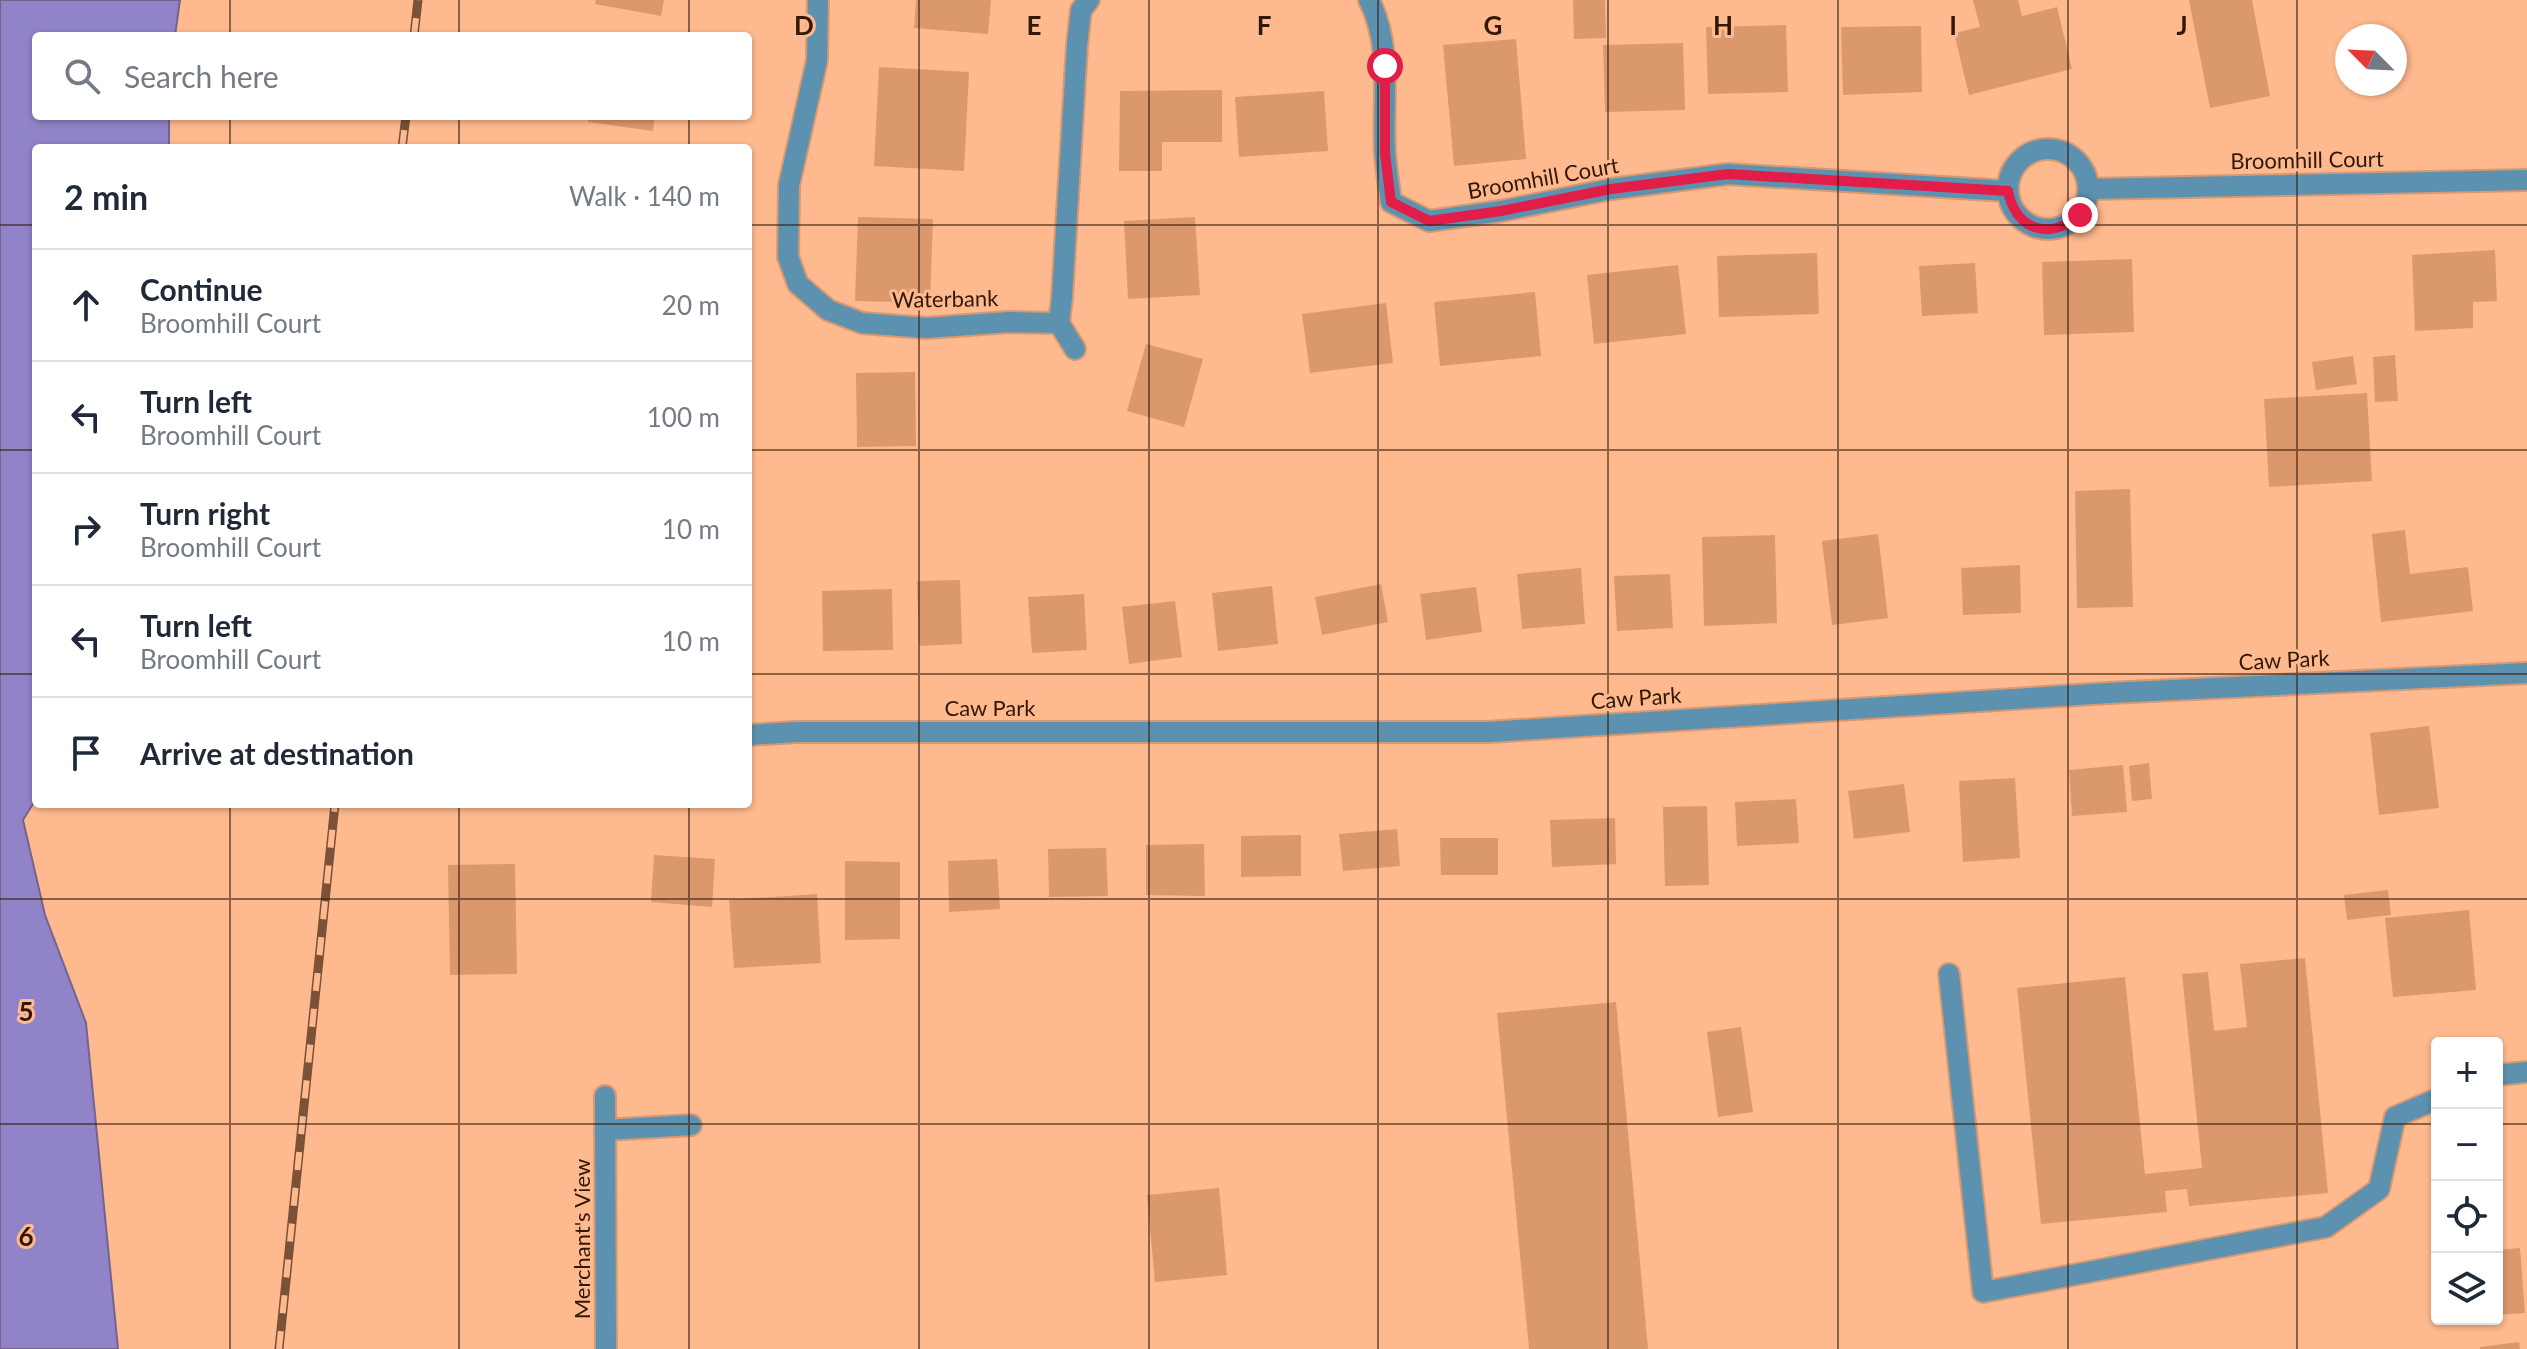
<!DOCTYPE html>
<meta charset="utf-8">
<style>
body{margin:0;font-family:Lato,sans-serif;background:#f6f6f7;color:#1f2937}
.controls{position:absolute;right:24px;bottom:24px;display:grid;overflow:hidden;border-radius:8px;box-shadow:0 2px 6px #0004}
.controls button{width:72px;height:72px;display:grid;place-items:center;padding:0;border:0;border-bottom:2px solid #e0e1e3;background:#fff;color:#1f2937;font:40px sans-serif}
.compass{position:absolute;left:2335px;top:24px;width:72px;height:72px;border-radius:50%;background:#fff;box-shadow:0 2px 6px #0004;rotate:294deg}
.stop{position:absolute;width:24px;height:24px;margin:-18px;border:6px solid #e11d48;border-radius:50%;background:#fff}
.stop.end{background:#e11d48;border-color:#fff;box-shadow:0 2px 8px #0008}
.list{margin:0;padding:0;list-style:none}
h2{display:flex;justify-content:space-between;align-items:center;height:104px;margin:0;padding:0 32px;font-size:34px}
h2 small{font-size:26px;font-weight:400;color:#747a83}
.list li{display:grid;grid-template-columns:52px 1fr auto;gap:24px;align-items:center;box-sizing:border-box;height:112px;padding:0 32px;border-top:2px solid #e0e1e3}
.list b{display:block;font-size:30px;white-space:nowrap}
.list p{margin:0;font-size:26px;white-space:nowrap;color:#747a83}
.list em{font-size:26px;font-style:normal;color:#747a83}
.icon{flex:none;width:44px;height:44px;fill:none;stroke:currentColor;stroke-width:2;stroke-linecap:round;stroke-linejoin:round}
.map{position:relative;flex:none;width:2527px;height:1349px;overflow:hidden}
.search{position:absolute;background:#fff;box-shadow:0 2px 6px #0004;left:32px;top:32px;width:720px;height:88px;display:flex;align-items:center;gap:20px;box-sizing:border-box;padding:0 28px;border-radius:8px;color:#747a83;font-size:30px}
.panel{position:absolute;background:#fff;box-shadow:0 2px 6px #0004;left:32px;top:144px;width:720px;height:664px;border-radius:8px}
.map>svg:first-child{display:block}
.water{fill:#9183c7;stroke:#74638d;stroke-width:2}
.building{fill:#dc986d}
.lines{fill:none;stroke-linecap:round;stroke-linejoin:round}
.minor-casing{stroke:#d59973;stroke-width:24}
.minor{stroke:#5c92af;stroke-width:20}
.rail-casing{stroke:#7b5137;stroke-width:9}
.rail{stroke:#feb98e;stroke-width:6;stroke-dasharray:18;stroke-linecap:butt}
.route{stroke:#e11d48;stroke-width:10}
.grid{fill:none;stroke:#321807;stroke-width:2;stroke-opacity:0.55}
.labels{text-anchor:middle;stroke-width:6;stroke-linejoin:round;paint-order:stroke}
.street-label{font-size:22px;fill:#321807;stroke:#feb98e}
.grid-label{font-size:26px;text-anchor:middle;font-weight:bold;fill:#321807;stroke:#feb98e;stroke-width:6;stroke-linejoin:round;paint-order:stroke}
</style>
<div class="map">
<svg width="2527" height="1349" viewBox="0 0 2527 1349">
<rect width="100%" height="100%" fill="#feb98e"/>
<path class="water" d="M0,0H180L175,36H36V116H169V148H36V799L23,820L45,915L86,1023L118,1349H0Z"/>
<g class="building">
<path d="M596,0H664L661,16L595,4Z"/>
<path d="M916,0H991L988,34L914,28Z"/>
<path d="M1573,0H1605L1606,38L1574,39Z"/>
<path d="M1973,0H2018L2022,16L2057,7L2072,69L1969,95L1954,33L1980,27Z"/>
<path d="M2189,0H2252L2270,96L2210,108Z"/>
<path d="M1786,25L1788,92L1708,94L1706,27Z"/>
<path d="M1921,26L1922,92L1843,95L1841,27Z"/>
<path d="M1516,39L1526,159L1454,166L1443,45Z"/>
<path d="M1683,43L1685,110L1605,112L1603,45Z"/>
<path d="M879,67L969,72L964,171L874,166Z"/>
<path d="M1222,90V142H1162V171H1119L1120,91Z"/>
<path d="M1324,91L1328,151L1239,157L1235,97Z"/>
<path d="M588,116H655L653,131L588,122Z"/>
<path d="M858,217L933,219L930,303L855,301Z"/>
<path d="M1195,217L1200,295L1128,299L1124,221Z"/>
<path d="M2495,250L2497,301L2473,302V328L2415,331L2412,255Z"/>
<path d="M1817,253L1819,314L1719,317L1717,256Z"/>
<path d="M2132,259L2134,332L2044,335L2042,262Z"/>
<path d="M1975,263L1978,313L1922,316L1919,266Z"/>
<path d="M1678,265L1686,334L1594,344L1587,275Z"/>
<path d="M1535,292L1541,356L1440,366L1434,302Z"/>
<path d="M1386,303L1393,363L1310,373L1302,314Z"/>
<path d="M1146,344L1203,359L1184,427L1127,411Z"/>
<path d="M2395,355L2398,401L2375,402L2373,357Z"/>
<path d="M2353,356L2357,384L2316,390L2312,362Z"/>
<path d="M915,372L916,446L857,447L856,373Z"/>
<path d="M2367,393L2372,481L2269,487L2264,399Z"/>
<path d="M2130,489L2133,607L2077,608L2075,491Z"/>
<path d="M2405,530L2410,574L2468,567L2473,611L2381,622L2372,534Z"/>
<path d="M1878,534L1888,618L1832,625L1822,541Z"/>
<path d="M1775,535L1777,623L1704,626L1702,537Z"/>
<path d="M2020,565L2021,613L1963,615L1961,568Z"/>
<path d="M1581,568L1585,624L1522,629L1517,574Z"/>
<path d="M1670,574L1673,628L1617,631L1614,576Z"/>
<path d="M960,580L962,644L919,646L917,581Z"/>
<path d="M1381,584L1388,622L1322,635L1315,597Z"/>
<path d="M1272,586L1278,644L1218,651L1212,593Z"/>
<path d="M1476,587L1482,632L1426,640L1420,594Z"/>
<path d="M892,589L893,650L823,651L822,591Z"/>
<path d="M1084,594L1087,650L1032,653L1028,597Z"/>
<path d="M1175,601L1182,657L1129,664L1122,607Z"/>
<path d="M2429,726L2439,808L2379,815L2370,733Z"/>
<path d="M2149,763L2152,799L2132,801L2129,766Z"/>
<path d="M2123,765L2127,812L2072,816L2069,770Z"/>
<path d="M2015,778L2020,858L1963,862L1959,781Z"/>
<path d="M1904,784L1910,832L1854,839L1848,791Z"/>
<path d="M1796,799L1799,843L1737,846L1735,802Z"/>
<path d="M1707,806L1709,885L1665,886L1663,807Z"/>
<path d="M1615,818L1616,864L1552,867L1550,820Z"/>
<path d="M1397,829L1400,866L1343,871L1339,834Z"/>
<path d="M1301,835V876L1241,877V836Z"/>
<path d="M1440,838H1498V875H1441Z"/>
<path d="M1204,844L1205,896L1146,895V845Z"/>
<path d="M1106,848L1108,896L1049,897L1048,849Z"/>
<path d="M654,855L715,859L712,907L651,902Z"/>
<path d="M997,859L1000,909L949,912L948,861Z"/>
<path d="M845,861L900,862V939L845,940Z"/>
<path d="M515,864L517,974L450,975L448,865Z"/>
<path d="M2388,890L2391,915L2347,920L2344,895Z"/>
<path d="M817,894L821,963L734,968L729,900Z"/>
<path d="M2469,910L2476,990L2393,997L2385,918Z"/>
<path d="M2305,958L2328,1193L2189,1206L2187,1189L2165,1191L2167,1212L2041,1224L2017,988L2125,977L2145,1174L2202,1168L2182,974L2208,972L2214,1031L2247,1027L2240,964Z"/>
<path d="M1616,1002L1648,1349H1529L1497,1013Z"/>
<path d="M1741,1027L1753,1112L1718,1117L1707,1032Z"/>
<path d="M1219,1188L1227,1275L1155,1282L1147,1195Z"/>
<path d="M2520,1248L2525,1313L2497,1315V1250Z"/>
<path d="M2519,1342L2520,1349H2480V1347Z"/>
</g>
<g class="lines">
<g class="minor-casing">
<g id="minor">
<path d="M818,0L817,60L789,185L788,257L798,284L828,310L862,323L926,328L1009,322L1059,323"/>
<path d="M1369,0C1393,47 1382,102 1385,153C1386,169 1389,186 1391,202L1429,221L1501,211L1611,189L1728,174L2008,191"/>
<circle cx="2048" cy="189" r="40"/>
<path d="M2089,189L2527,180"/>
<path d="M1075,349L1059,323L1062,297L1077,45L1081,10L1089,0"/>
<path d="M748,735L797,732H1488L2109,693L2527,673"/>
<path d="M1949,974L1983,1292L2326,1227L2379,1189L2395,1117L2437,1099"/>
<path d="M2497,1075L2527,1072"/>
<path d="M605,1096L606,1349"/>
<path d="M605,1130L691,1125"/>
</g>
</g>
<use href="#minor" class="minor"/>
<g class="rail-casing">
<g id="rail">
<path d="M414,36L418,0"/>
<path d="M402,148L406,116"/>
<path d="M279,1349L335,804"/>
</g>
</g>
<use href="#rail" class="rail"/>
</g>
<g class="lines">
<path class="route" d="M1385,66V153L1391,202L1429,221L1501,211L1611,189L1728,174L2008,191C2016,230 2049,241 2080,215"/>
</g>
<path class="grid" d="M230,0V36M459,0V36M689,0V36M919,0V1349M1149,0V1349M1378,0V1349M1608,0V1349M1838,0V1349M2068,0V1349M2297,0V1349M230,116V148M459,116V148M689,116V148M0,225H36M748,225H2527M0,450H36M748,450H2527M0,674H36M748,674H2527M230,804V1349M459,804V1349M689,804V1349M0,899H2527M0,1124H2437M2497,1124H2527"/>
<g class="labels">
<g class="street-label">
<text transform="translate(2307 160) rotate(-1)" y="8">Broomhill Court</text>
<text transform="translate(1543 178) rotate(-10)" y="8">Broomhill Court</text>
<text transform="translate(945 299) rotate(-1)" y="8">Waterbank</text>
<text transform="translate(2284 660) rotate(-3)" y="8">Caw Park</text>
<text transform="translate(1636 698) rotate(-4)" y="8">Caw Park</text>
<text x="990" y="716">Caw Park</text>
<text transform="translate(582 1239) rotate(-90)" y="8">Merchant's View</text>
</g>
</g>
<g class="grid-label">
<text x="804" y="35">D</text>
<text x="1034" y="35">E</text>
<text x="1264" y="35">F</text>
<text x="1493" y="35">G</text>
<text x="1723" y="35">H</text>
<text x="1953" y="35">I</text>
<text x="2182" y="35">J</text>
<text x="26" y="1021">5</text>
<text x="26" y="1246">6</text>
</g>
</svg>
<div class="controls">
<button>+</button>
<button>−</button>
<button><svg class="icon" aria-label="locate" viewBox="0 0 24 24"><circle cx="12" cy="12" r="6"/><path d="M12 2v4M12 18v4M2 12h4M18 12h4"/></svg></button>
<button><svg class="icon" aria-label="layers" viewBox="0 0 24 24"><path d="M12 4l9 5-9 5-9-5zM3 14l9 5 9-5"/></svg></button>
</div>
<svg class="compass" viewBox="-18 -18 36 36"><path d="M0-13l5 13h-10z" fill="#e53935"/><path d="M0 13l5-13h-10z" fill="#747a83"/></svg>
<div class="stop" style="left:1385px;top:66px"></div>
<div class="stop end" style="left:2080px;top:215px"></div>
<div class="search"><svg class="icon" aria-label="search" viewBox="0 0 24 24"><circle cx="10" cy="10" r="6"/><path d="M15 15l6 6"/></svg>Search here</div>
<section class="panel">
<h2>2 min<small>Walk · 140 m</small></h2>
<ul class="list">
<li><svg class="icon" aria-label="ahead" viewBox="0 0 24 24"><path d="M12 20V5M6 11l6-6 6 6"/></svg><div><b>Continue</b><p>Broomhill Court</p></div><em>20 m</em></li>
<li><svg class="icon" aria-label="left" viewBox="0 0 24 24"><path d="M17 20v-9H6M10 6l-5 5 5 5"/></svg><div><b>Turn left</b><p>Broomhill Court</p></div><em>100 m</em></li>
<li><svg class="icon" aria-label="right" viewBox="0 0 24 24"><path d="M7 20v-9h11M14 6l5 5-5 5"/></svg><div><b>Turn right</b><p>Broomhill Court</p></div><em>10 m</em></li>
<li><svg class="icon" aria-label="left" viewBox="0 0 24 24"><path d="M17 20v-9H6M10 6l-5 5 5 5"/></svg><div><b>Turn left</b><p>Broomhill Court</p></div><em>10 m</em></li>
<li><svg class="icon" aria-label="arrive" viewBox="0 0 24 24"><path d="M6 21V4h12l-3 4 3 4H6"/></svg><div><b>Arrive at destination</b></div></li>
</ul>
</section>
</div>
